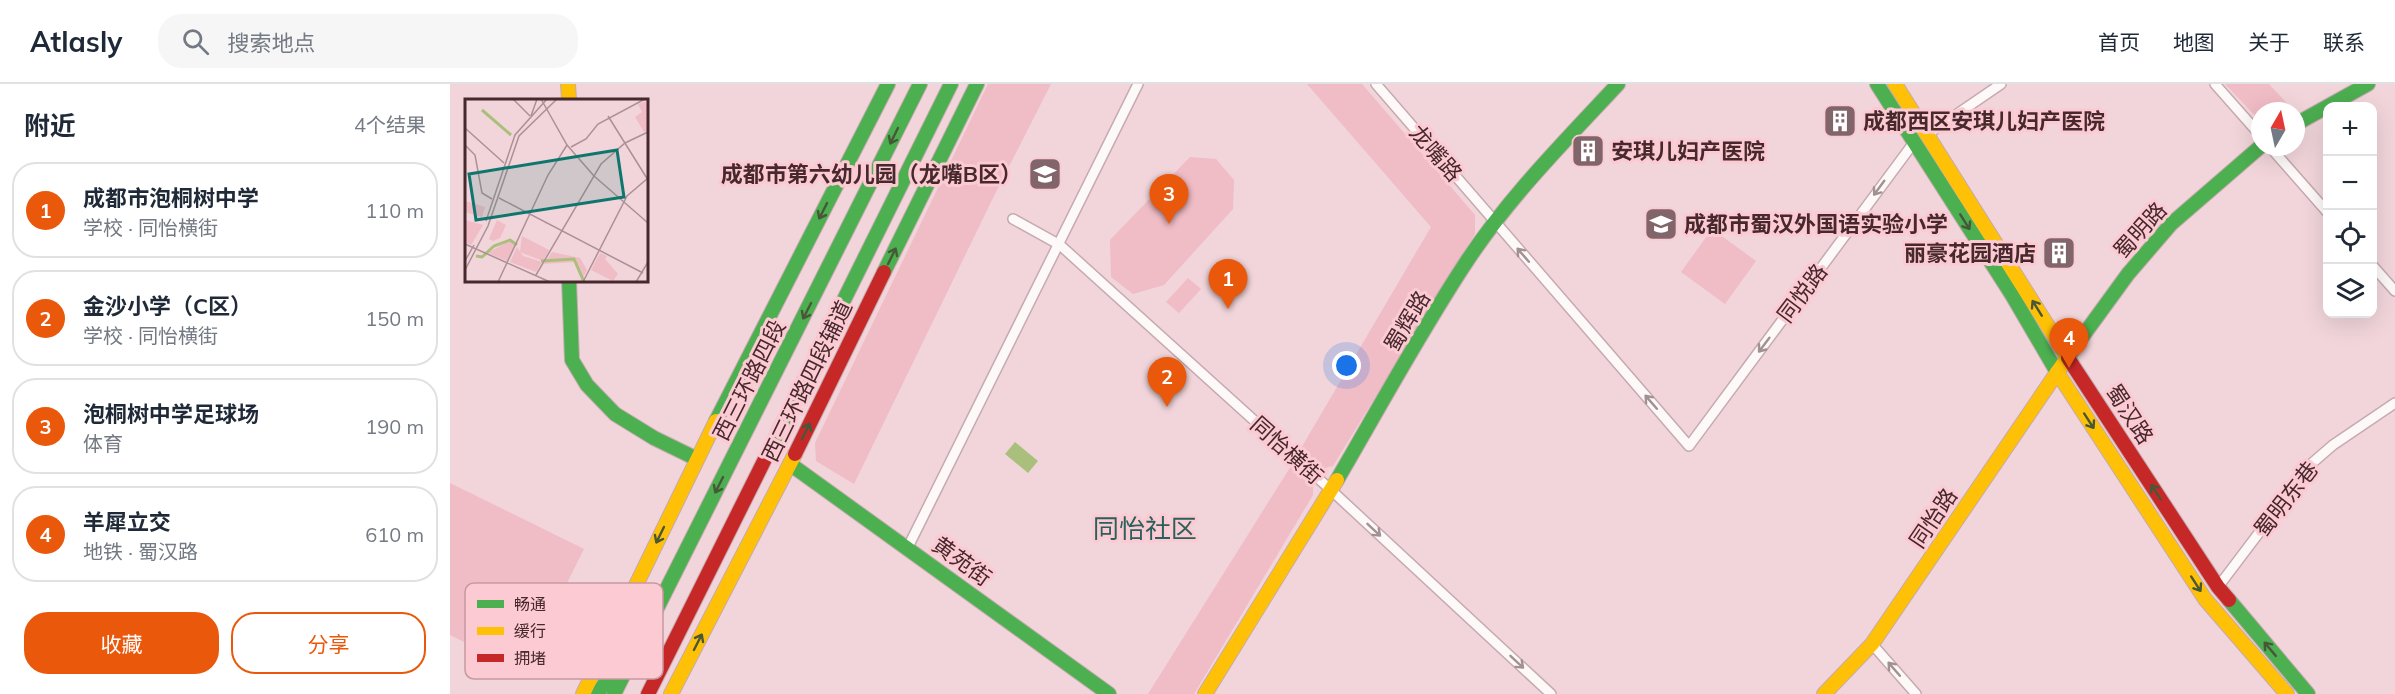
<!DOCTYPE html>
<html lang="zh">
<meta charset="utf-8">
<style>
body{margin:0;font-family:Mulish,"Noto Sans SC",sans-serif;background:#f6f6f7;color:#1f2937}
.controls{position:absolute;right:18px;top:18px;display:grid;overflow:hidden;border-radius:12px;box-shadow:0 6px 24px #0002}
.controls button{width:54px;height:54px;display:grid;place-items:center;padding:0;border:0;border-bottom:2px solid #e0e1e3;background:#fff;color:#1f2937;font:30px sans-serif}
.compass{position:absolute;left:1801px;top:18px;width:54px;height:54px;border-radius:50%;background:#fff;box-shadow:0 6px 24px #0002;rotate:9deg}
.you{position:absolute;left:897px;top:282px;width:21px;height:21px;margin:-15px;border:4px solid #fff;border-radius:50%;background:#1a73e8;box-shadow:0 0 0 9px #1a73e833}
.badge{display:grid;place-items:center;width:39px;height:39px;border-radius:50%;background:#ea580c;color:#fff;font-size:20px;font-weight:700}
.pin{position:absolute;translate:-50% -50px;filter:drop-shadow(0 2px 3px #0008)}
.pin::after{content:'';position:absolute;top:32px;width:21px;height:18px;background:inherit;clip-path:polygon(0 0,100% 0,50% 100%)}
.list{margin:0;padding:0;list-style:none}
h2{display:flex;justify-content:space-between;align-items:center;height:78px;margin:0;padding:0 24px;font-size:26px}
h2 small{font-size:20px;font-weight:400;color:#747a83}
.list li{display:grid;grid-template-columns:39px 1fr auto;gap:18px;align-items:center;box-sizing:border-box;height:96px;margin:0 12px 12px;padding:0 12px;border:2px solid #e0e1e3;border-radius:24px}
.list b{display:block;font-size:22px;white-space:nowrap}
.list p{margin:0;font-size:20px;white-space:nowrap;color:#747a83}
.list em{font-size:20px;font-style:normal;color:#747a83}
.actions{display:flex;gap:12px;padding:18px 24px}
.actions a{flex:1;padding:14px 0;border:2px solid #ea580c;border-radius:24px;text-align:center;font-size:21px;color:#ea580c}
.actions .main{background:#ea580c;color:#fff}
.icon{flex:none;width:33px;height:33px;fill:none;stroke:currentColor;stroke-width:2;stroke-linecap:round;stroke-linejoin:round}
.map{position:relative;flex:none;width:1945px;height:610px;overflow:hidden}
header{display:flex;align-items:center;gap:36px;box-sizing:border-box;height:84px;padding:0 30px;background:#fff;border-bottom:2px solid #e0e1e3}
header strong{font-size:28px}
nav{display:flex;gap:33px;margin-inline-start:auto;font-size:21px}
.search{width:420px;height:54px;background:#f6f6f7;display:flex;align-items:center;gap:15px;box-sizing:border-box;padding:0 21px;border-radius:24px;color:#747a83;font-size:22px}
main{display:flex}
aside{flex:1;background:#fff}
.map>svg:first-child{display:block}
.green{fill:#f0bcc5}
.water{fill:#abbf7c}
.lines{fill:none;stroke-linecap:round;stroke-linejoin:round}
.street-casing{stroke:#c5aaaf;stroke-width:12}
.fast-casing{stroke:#c5aaaf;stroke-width:16}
.slow-casing{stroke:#c5aaaf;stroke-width:16}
.jam-casing{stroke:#c5aaaf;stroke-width:16}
.street{stroke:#fdf9f9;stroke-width:9}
.fast{stroke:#4caf50;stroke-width:14}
.slow{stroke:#ffc107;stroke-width:14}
.jam{stroke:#c62828;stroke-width:14}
.oneway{stroke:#495739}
.oneway2{stroke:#a29093}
.labels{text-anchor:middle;stroke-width:6;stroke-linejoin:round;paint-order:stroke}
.poi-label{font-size:22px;font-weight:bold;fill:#47282d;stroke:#fccad2;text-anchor:start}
.street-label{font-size:22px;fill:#47282d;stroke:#fccad2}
.quarter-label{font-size:26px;fill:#28615c;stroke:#fccad2}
.inset-river{fill:none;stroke:#abbf7c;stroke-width:3}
.inset-road{fill:none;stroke:#ad9095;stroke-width:1.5}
.view{fill:#0f766e;fill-opacity:0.15;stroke:#0f766e;stroke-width:3}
.inset-edge{fill:none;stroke:#47282d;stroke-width:3}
.key{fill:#fccad2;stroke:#c699a0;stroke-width:1.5}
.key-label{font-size:16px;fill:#47282d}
</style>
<header>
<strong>Atlasly</strong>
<div class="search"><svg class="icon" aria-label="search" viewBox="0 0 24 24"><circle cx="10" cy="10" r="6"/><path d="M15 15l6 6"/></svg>搜索地点</div>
<nav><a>首页</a><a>地图</a><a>关于</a><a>联系</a></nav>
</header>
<main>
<aside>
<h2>附近<small>4个结果</small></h2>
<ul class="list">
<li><span class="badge">1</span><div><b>成都市泡桐树中学</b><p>学校 · 同怡横街</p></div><em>110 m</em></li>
<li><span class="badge">2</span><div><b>金沙小学（C区）</b><p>学校 · 同怡横街</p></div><em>150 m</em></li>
<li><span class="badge">3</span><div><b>泡桐树中学足球场</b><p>体育</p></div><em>190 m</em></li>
<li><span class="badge">4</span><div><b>羊犀立交</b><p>地铁 · 蜀汉路</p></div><em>610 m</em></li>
</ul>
<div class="actions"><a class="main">收藏</a><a>分享</a></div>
</aside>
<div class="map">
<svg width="1945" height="610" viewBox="0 0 1945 610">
<rect width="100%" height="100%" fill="#f1d5da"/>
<g class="green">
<path d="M538,0H601L542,116L404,400L366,377L365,359Z"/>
<path d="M857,0H912L1025,131V150L883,382L872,385L850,366L981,143Z"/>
<path d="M1775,0H1819L1844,27H1810V37Z"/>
<path d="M740,73L766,75L784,96L783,125L714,201L683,210L661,193L660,156Z"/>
<path d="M1262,145L1306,177L1275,220L1231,188Z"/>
<path d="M738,194L751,205L729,229L716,218Z"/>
<path d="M841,382L863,401V411L744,610H698Z"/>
<path d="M0,399L134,465L73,587L0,551Z"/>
</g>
<path class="water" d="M565,358L588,377L578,389L555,370Z"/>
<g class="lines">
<g class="street-casing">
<g id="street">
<path d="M926,0L1239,362L1465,57"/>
<path d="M1765,0L1810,51"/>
<path d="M1478,50L1551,0"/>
<path d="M1820,63L1878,129"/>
<path d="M563,135L610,161L881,406L1101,610"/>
<path d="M1922,181L1945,207"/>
<path d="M458,463L688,0"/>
<path d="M1768,503L1861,380L1883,361L1945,319"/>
<path d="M1422,560L1466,610"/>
</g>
</g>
<g class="fast-casing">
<g id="fast">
<path d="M1427,0L1562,211L1607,288"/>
<path d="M1846,40L1918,0"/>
<path d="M434,188L527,0"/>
<path d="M119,196L122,276L137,301L165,330L204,354L247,375"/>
<path d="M1619,271L1678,190L1721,140L1810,63"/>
<path d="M266,337L438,0"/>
<path d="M318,369L501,0"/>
<path d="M340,380L659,610"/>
<path d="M887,396C929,324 969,250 1015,180C1058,114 1115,57 1168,0"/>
<path d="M1779,516L1858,610"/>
<path d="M147,610L171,578"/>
<path d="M164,610L470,0"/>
</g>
</g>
<g class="slow-casing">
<g id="slow">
<path d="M118,0L119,16"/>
<path d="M1445,0L1618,274"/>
<path d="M1607,288L1755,515L1837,610"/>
<path d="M133,610L266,337"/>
<path d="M221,610L345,370"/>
<path d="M755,610L887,396"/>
<path d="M1374,610L1422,560L1619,271"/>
</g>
</g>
<g class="jam-casing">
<g id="jam">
<path d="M1618,274L1768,503L1779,516"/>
<path d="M345,370L434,188"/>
<path d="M198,610L318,369"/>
</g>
</g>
<use href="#street" class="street"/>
<use href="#fast" class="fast"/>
<use href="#slow" class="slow"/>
<use href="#jam" class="jam"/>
</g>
<defs><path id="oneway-shaft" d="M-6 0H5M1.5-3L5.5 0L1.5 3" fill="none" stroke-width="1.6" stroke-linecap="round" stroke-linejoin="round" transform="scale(1.5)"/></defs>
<g class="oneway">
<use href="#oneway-shaft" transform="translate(444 52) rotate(116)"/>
<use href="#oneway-shaft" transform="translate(373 127) rotate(117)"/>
<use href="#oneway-shaft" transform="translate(1515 138) rotate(58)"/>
<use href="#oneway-shaft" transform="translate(442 172) rotate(-64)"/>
<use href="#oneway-shaft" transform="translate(1587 224) rotate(-122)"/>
<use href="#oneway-shaft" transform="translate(357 227) rotate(117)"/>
<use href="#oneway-shaft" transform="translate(1639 337) rotate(57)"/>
<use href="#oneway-shaft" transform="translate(356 347) rotate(-64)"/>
<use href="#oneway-shaft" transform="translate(269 401) rotate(117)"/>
<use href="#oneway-shaft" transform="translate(1706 408) rotate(-123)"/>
<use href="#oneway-shaft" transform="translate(210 451) rotate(116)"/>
<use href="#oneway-shaft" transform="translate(1746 500) rotate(57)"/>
<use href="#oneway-shaft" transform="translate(248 558) rotate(-63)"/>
<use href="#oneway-shaft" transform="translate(1820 565) rotate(-130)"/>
</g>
<g class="oneway2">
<use href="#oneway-shaft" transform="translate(1429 104) rotate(126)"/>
<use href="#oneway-shaft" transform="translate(1073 171) rotate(-131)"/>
<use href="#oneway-shaft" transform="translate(1314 261) rotate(127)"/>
<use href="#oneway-shaft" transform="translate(1201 318) rotate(-131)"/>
<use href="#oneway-shaft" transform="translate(924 446) rotate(43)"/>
<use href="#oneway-shaft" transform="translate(1067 578) rotate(43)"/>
<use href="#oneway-shaft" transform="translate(1444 585) rotate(-131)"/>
</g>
<defs>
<g id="building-square" transform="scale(1.725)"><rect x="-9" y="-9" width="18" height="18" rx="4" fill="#82656a" stroke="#fccad2"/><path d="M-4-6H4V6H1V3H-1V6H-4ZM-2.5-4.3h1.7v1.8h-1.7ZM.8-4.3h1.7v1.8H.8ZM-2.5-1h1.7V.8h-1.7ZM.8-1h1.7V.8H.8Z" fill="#fff"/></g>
<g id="school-square" transform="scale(1.725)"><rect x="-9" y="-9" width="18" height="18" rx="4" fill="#82656a" stroke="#fccad2"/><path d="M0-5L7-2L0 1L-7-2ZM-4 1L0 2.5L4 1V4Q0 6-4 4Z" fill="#fff"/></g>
</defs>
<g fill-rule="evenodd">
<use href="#building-square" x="1390" y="37"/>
<use href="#building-square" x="1138" y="67"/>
<use href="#school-square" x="595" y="90"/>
<use href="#school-square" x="1211" y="140"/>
<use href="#building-square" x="1609" y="169"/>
</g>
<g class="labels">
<g class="poi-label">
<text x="1413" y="45">成都西区安琪儿妇产医院</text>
<text x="1161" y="75">安琪儿妇产医院</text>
<text x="572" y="98" text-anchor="end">成都市第六幼儿园（龙嘴B区）</text>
<text x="1234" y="148">成都市蜀汉外国语实验小学</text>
<text x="1586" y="177" text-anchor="end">丽豪花园酒店</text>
</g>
<g class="street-label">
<text transform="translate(986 69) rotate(49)" y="8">龙嘴路</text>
<text transform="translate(1690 146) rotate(-48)" y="8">蜀明路</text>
<text transform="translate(1352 209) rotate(-53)" y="8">同悦路</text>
<text transform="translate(957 237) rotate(-59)" y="8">蜀辉路</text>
<text transform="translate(299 296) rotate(-63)" y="8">西三环路四段</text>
<text transform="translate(357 297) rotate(-64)" y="8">西三环路四段辅道</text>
<text transform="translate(1680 330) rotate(57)" y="8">蜀汉路</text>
<text transform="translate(837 366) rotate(42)" y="8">同怡横街</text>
<text transform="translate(1836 415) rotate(-52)" y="8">蜀明东巷</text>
<text transform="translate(1483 434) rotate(-56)" y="8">同怡路</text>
<text transform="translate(512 477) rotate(36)" y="8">黄苑街</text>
</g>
<g class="quarter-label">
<text x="695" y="454">同怡社区</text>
</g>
</g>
<g transform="translate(15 15)">
<rect width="183" height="183" fill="#f1d5da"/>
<path d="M183,2V32L179,33L170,18L177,13L173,5ZM0,102L20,108L17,118L0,113ZM0,121L18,126L6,146L0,143ZM32,121L41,126L35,139L28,142L24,140ZM57,137L84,151L78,162L55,153ZM44,142L51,146L42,162L23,154ZM52,148L58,157L77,163L71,173L45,163ZM87,153L115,159L122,171L117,181L110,163L79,165ZM135,154L142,157L140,160L153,175L148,182L126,171Z" fill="#f0bcc5"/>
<path class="inset-river" d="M17,11L46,36M11,157L17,158L29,147L45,141L52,146M76,162L109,160L119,183"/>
<path class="inset-road" d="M48,0L65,17M76,0L102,46L129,77M66,17L72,0M143,17L183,81M0,29L39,64M0,46L10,56L17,94L27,100M106,48L121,40L133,25L180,0M129,77L183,124M34,99L178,174M21,122L50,36L82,0M0,145L85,183M0,162L9,146M0,171L23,127L54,37L92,0M71,176L136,65L160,44L183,33M33,183L83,76L102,46M118,183L162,97L183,79M171,183L183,163"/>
<path class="view" d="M152,51L159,98L11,121L4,75Z"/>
<rect width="183" height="183" class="inset-edge"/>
</g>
<rect x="15" y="499" width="198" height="96" rx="9" class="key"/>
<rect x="27" y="516" width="27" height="8" fill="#4caf50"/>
<rect x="27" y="543" width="27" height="8" fill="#ffc107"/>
<rect x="27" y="570" width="27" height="8" fill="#c62828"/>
<g class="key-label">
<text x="64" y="526">畅通</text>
<text x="64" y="553">缓行</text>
<text x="64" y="580">拥堵</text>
</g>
</svg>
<div class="controls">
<button>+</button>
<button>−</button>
<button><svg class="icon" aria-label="locate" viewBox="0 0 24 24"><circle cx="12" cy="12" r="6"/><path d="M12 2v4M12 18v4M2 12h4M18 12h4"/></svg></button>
<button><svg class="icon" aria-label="layers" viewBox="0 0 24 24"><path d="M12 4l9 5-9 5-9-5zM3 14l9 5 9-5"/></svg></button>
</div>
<svg class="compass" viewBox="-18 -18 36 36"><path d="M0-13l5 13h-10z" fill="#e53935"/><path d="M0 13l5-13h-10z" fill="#747a83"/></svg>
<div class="you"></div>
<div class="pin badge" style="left:778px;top:225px">1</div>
<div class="pin badge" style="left:717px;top:323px">2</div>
<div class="pin badge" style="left:719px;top:140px">3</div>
<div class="pin badge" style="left:1619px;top:284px">4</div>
</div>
</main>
